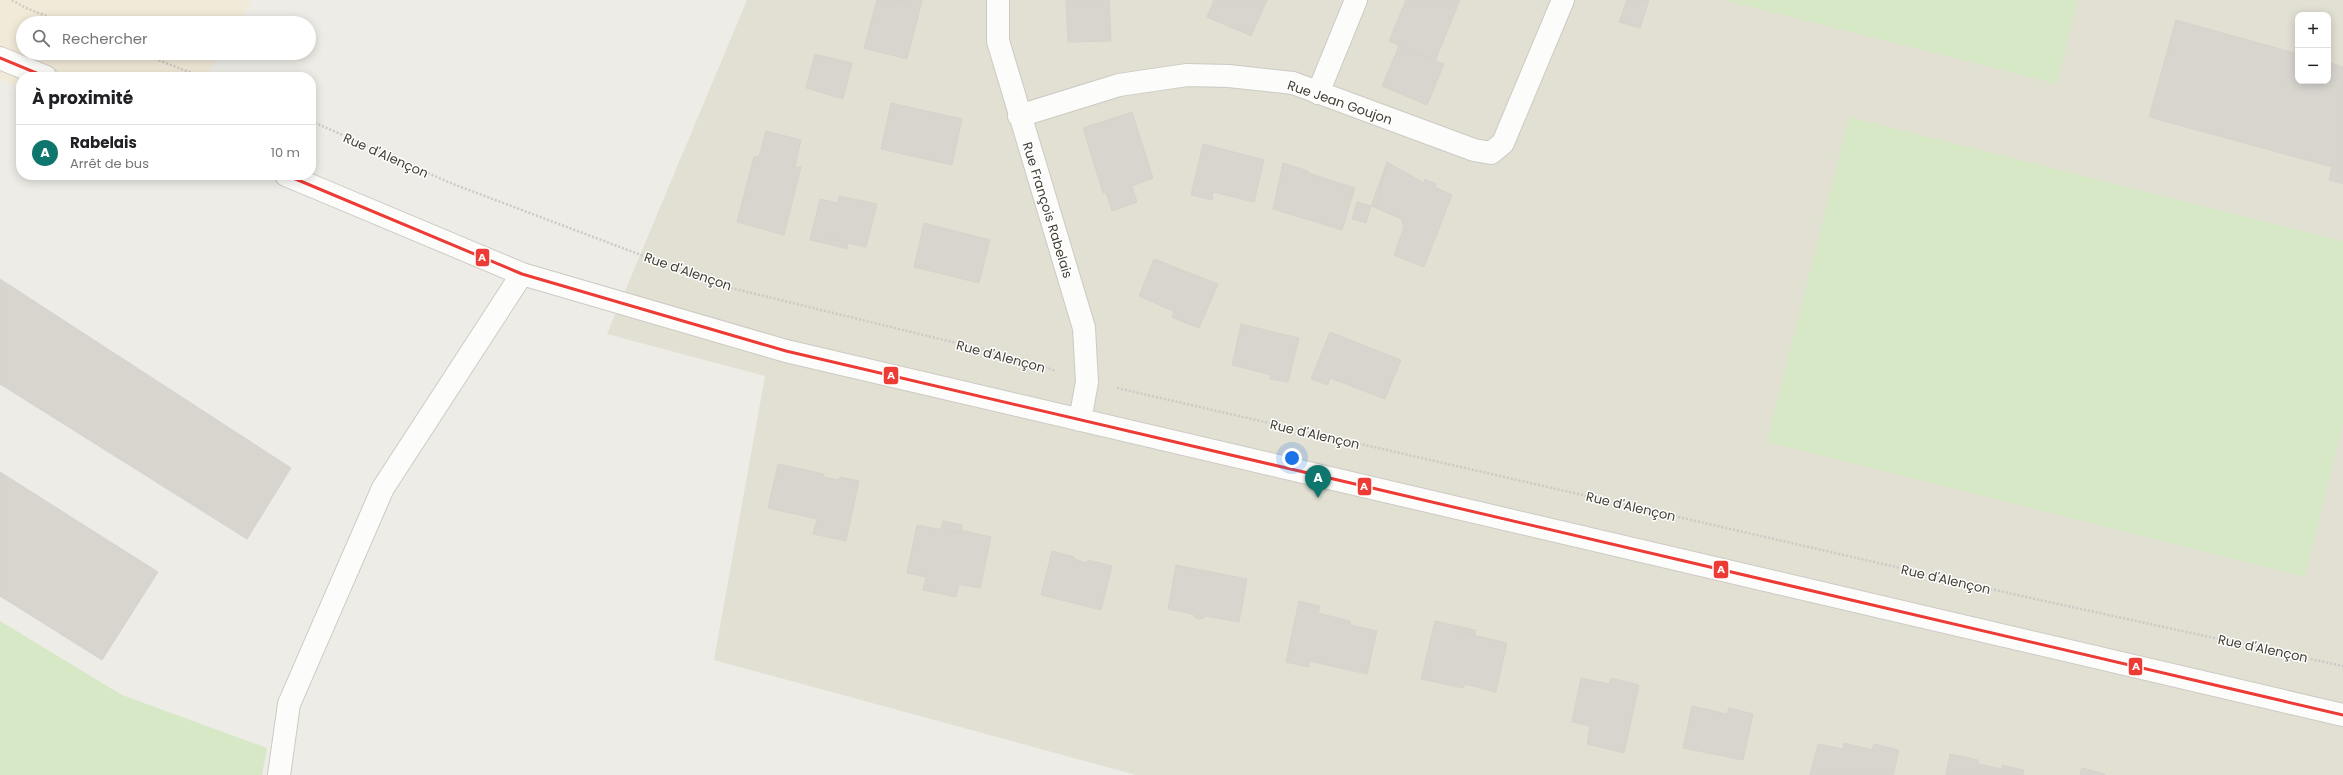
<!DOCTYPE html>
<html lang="fr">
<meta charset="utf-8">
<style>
body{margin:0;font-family:Poppins,sans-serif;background:#f6f6f6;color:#202124}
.controls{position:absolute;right:12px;top:12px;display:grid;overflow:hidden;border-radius:8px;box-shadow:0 2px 10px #0003}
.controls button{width:36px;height:36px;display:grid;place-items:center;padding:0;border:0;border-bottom:1px solid #e0e0e0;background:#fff;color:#202124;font:20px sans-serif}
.you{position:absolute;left:1292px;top:458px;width:14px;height:14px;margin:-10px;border:3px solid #fff;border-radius:50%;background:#1a73e8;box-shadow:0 0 0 6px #1a73e833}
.badge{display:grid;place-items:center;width:26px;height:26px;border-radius:50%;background:#0f766e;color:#fff;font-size:13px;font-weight:700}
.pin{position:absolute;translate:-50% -33px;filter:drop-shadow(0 1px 2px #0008)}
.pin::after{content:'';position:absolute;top:21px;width:14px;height:12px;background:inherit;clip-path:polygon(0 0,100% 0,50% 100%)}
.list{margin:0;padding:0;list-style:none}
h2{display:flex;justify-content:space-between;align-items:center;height:52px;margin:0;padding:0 16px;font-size:17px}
h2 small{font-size:13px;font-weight:400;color:#757577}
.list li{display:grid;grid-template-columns:26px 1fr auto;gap:12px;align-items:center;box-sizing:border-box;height:56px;padding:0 16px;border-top:1px solid #e0e0e0}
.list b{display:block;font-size:15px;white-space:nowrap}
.list p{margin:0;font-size:13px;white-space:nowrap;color:#757577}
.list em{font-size:13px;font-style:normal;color:#757577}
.icon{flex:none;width:22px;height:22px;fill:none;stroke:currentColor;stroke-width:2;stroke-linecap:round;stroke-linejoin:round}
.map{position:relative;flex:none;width:2343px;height:775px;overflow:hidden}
.search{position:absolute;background:#fff;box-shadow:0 2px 10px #0003;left:16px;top:16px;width:300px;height:44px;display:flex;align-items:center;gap:10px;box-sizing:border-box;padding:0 14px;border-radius:22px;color:#757577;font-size:15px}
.panel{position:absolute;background:#fff;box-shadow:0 2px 10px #0003;left:16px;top:72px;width:300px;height:108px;border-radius:16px}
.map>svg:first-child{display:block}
.residential{fill:#e2dfd3;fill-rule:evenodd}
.commercial{fill:#f1ead8}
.green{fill:#d6e8c6}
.building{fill:#d7d5ce;stroke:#d6d3cc}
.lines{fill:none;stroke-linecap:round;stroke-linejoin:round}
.street-casing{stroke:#cccac3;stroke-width:24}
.path{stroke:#cccac5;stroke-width:2.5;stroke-dasharray:2 2;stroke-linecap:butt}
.street{stroke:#fcfcfb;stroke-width:22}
.bus-1-casing{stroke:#fff;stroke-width:6}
.bus-1{stroke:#ed3b36;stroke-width:3}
.labels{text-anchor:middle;stroke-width:3;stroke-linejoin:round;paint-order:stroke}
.street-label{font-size:13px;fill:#423e33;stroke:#fff}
.line-badge{stroke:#fff;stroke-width:1.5}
.badge-label{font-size:11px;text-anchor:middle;font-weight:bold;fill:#fff}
</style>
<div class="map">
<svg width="2343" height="775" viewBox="0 0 2343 775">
<rect width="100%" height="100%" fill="#eeece6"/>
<path class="residential" d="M747,0H2343V775H1136L714,660L765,376L607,334ZM2298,15H2328V81H2298Z"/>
<path class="commercial" d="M0,0H252L238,23H23V53H220L205,77H21V89L0,79Z"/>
<g class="green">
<path d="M1723,0H2078L2057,84Z"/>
<path d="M1849,117L2343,241V424L2305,577L1767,442Z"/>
<path d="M0,621L122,695L267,748L262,775H0Z"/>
</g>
<g class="building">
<path d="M877,0L922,1L907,59L864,48Z"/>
<path d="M1066,0H1109L1111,41L1068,42Z"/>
<path d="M1214,0H1267L1251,36L1207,17Z"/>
<path d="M1460,0L1435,61L1389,41L1406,0Z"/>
<path d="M1627,0H1649L1640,28L1619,22Z"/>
<path d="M2176,20L2298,54V81H2328V62L2343,67V184L2329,180L2332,167L2149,117Z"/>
<path d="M1399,46L1444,64L1427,105L1382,86Z"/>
<path d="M815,54L852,63L843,99L806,88Z"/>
<path d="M891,103L962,119L952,165L881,149Z"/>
<path d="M1132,112L1153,178L1132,186L1137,202L1112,211L1106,192L1103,193L1083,128Z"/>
<path d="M766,131L801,140L795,167H801L784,235L737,222L754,156L759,157Z"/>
<path d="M1203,144L1264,160L1254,202L1213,192L1212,200L1191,195Z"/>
<path d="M1387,162L1424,183L1425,179L1436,184L1435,187L1452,195L1424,267L1394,255L1404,227L1401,219L1376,208Z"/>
<path d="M1387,162L1376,208L1371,206Z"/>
<path d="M1283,163L1308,171V173L1355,188L1342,230L1273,209Z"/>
<path d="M839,196L877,204L866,247L829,239L828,244L810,240L820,199L838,203Z"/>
<path d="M1357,202L1371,206L1366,223L1352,219Z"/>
<path d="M924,223L990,240L979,283L914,267Z"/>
<path d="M829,239L848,243L847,249L828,244Z"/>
<path d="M1154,259L1218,284L1199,328L1178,320L1180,314L1139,296Z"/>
<path d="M0,279L291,468L247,539L0,384Z"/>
<path d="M1174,311L1180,314L1178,320L1172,317Z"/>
<path d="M1241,324L1299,338L1288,382L1270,379L1271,375L1232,365Z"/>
<path d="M1330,332L1401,360L1385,399L1330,378L1328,385L1311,379Z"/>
<path d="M778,464L824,474L823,477L839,480L840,477L859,481L846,541L813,534L817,519L768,508Z"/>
<path d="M0,472L158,572L102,660L0,596Z"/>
<path d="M943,521L962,525V530L959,533L941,529Z"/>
<path d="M917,525L959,533L960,530L991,537L980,588L959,584L956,597L923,590L926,577L907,573Z"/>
<path d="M1052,551L1075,557L1074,559L1087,563L1088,560L1112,566L1101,610L1041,595Z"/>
<path d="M1176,565L1247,579L1239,622L1206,616L1201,619L1196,618L1193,614L1168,609Z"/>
<path d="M1299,601L1320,606L1318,613L1350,621V625L1377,631L1367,674L1309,661V667L1286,662Z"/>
<path d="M1435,621L1457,626L1456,631L1507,643L1496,692L1465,684L1463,688L1421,679Z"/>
<path d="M1457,626L1476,630L1475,635L1456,631Z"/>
<path d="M1581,678L1609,684L1611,678L1639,685L1624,753L1587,744L1590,726L1572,722Z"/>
<path d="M1692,706L1727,714L1729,708L1753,714L1743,760L1683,748Z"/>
<path d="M1844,743L1872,750L1874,744L1899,750L1893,775H1810L1818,744L1843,749Z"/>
<path d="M1950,754L1978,760V764L2002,769V765L2024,770L2023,775H1946Z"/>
<path d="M2082,768L2105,774V775H2080Z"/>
</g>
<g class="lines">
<g class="street-casing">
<g id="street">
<path d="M998,0V41L1084,328L1087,382L1080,420"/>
<path d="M0,58L46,77"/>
<path d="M1318,93L1356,0"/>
<path d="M1019,116L1119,85L1187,75L1229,76L1293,83L1474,150L1491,153L1503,143L1563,0"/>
<path d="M286,175L522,274L786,351L2343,715"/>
<path d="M279,775L289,704L383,488L522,274"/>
</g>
</g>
<g class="path">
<path d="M12,0L26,8L64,23"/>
<path d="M140,53L202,77"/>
<path d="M311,121L453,184L723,286L1026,360L1056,371"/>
<path d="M1117,388L2035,599L2343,666"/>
</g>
<use href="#street" class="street"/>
<g class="bus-1-casing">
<g id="bus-1">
<path d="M0,58L46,77"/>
<path d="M286,175L522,274L786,351L2343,715"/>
</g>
</g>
<use href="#bus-1" class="bus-1"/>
</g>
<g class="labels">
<g class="street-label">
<text transform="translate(1340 102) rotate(19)" y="5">Rue Jean Goujon</text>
<text transform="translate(386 155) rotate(24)" y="5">Rue d'Alençon</text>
<text transform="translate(1048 210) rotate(73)" y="5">Rue François Rabelais</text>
<text transform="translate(688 271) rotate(19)" y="5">Rue d'Alençon</text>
<text transform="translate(1001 356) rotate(15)" y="5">Rue d'Alençon</text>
<text transform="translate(1315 434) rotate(13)" y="5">Rue d'Alençon</text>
<text transform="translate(1631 506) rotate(13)" y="5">Rue d'Alençon</text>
<text transform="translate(1946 579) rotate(13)" y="5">Rue d'Alençon</text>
<text transform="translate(2263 648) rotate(12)" y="5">Rue d'Alençon</text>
</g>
</g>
<g class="line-badge">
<rect x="475" y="248" width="15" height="19" rx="4" fill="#ed3b36"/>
<rect x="883" y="366" width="16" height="19" rx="4" fill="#ed3b36"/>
<rect x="1357" y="477" width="15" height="19" rx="4" fill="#ed3b36"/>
<rect x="1713" y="560" width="16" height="19" rx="4" fill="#ed3b36"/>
<rect x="2128" y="657" width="15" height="19" rx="4" fill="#ed3b36"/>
</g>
<g class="badge-label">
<text x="482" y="261">A</text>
<text x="891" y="379">A</text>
<text x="1364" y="490">A</text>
<text x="1721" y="573">A</text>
<text x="2136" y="670">A</text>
</g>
</svg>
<div class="controls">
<button>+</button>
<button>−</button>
</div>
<div class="you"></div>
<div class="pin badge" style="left:1318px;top:498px">A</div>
<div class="search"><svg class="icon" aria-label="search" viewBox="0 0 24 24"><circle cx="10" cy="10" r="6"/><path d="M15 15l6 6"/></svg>Rechercher</div>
<section class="panel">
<h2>À proximité<small></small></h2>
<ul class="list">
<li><span class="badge">A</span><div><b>Rabelais</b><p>Arrêt de bus</p></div><em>10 m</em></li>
</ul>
</section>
</div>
